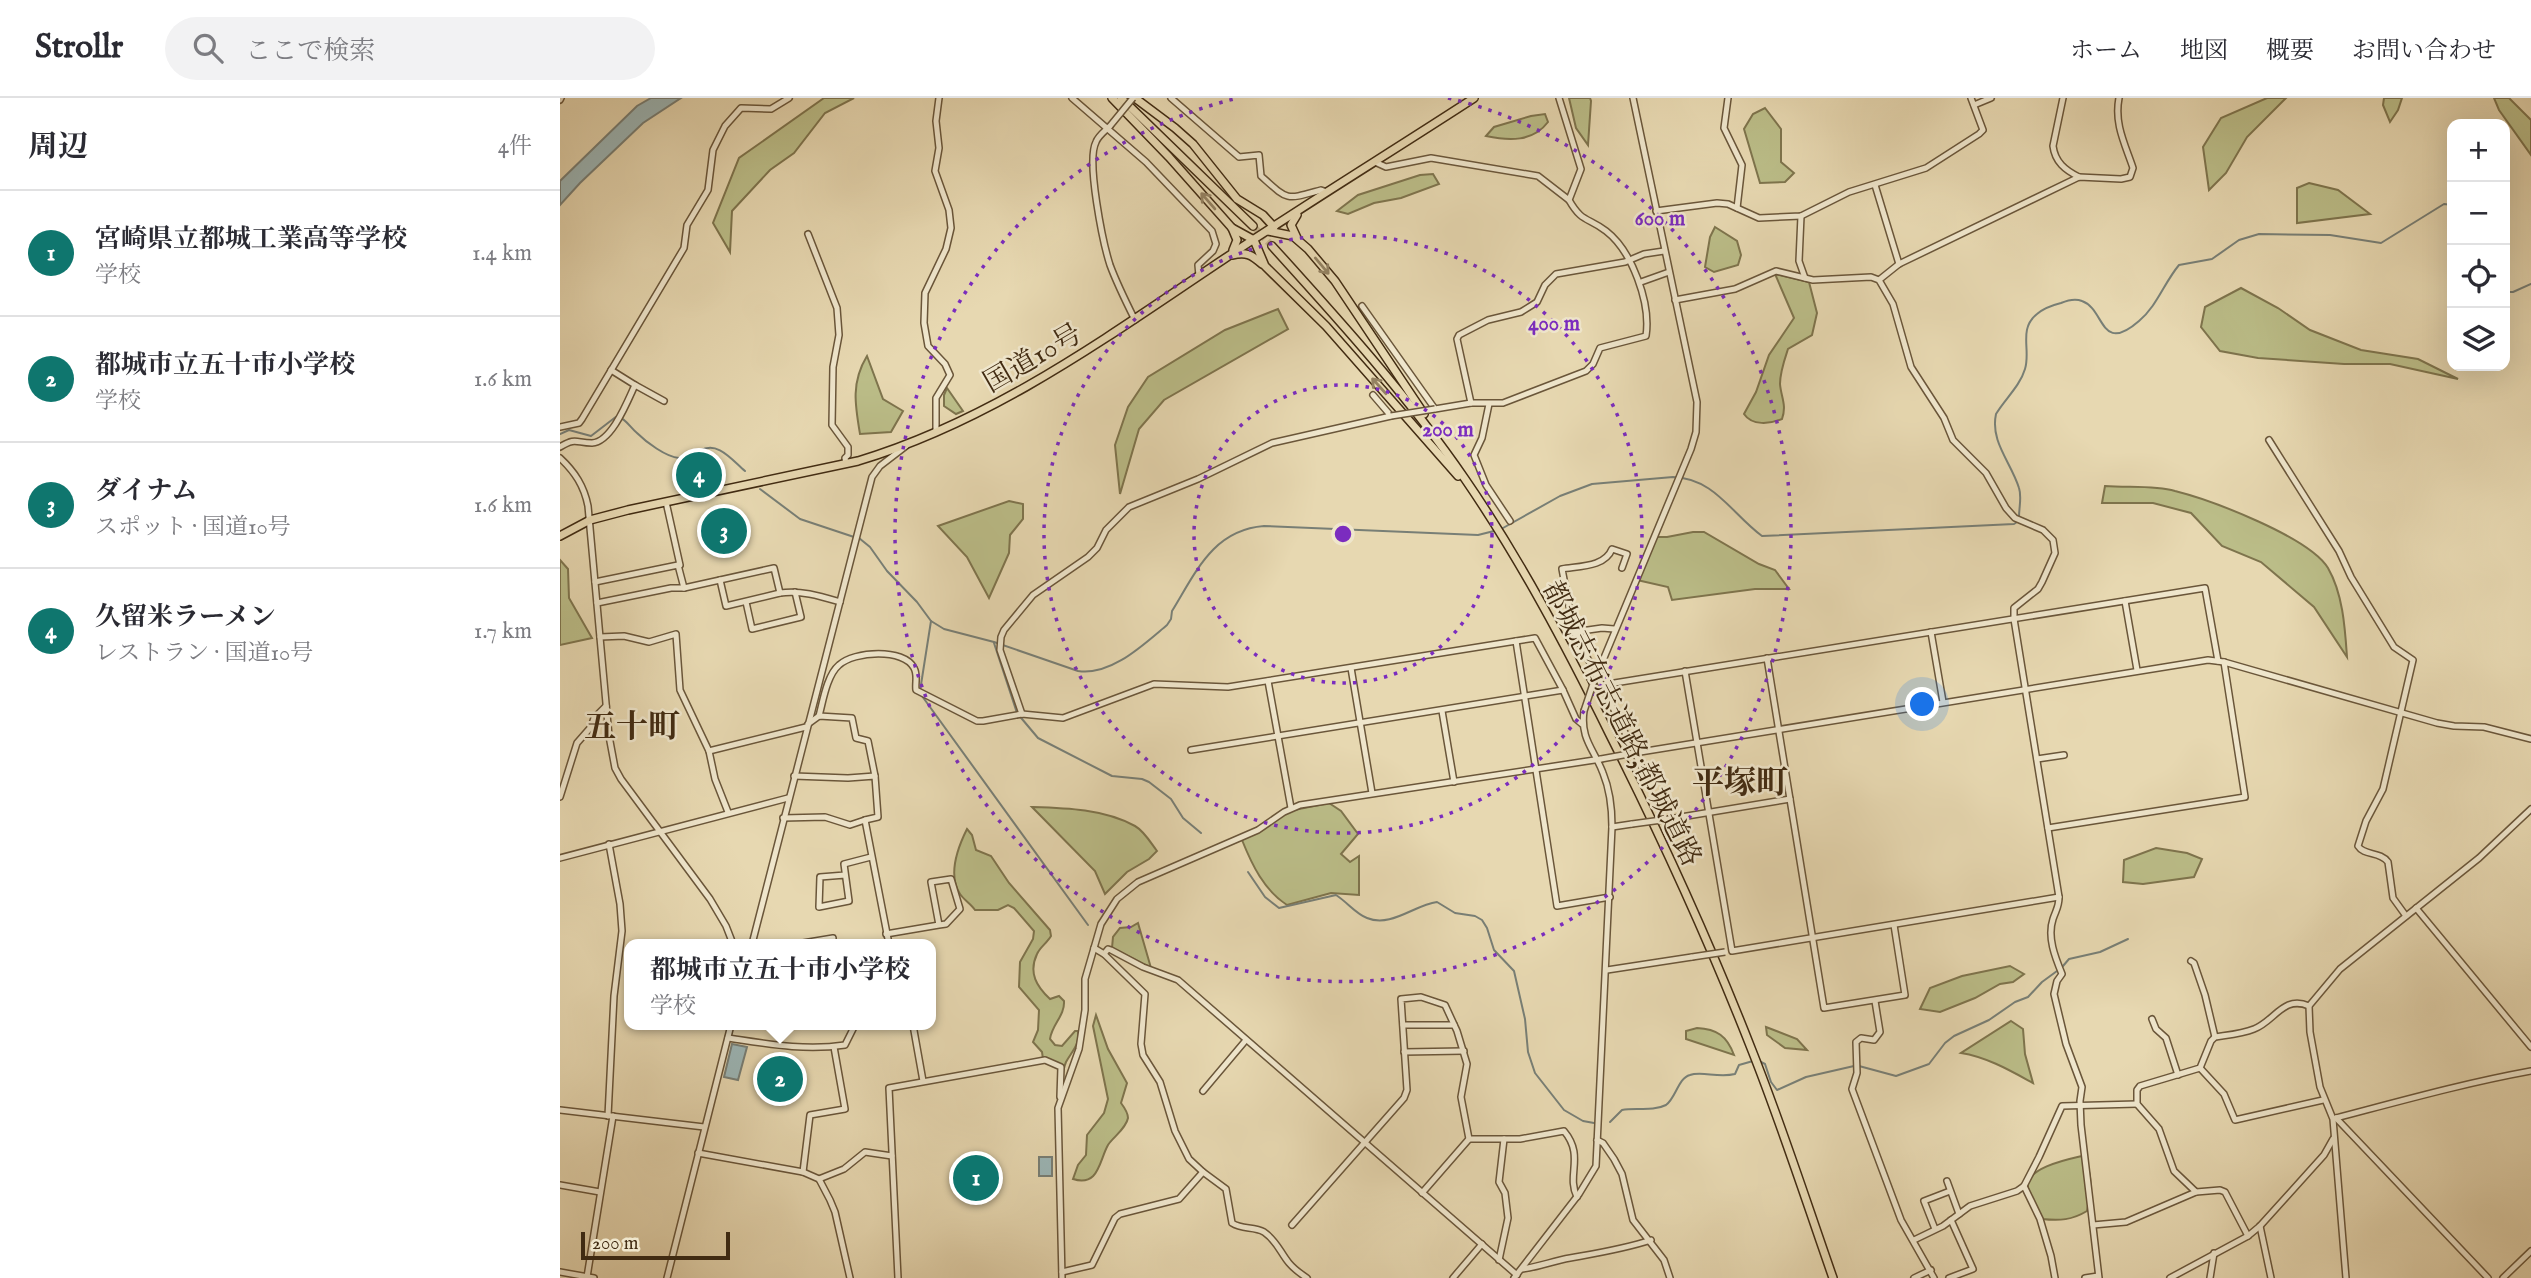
<!DOCTYPE html>
<html lang="ja">
<meta charset="utf-8">
<style>
body{margin:0;font-family:"IM FELL English","Noto Serif JP",serif;background:#f2f2f3;color:#2b2b33}
.controls{position:absolute;right:21px;top:21px;display:grid;overflow:hidden;border-radius:14px;box-shadow:0 7px 28px #0002}
.controls button{width:63px;height:63px;display:grid;place-items:center;padding:0;border:0;border-bottom:2px solid #e1e1e2;background:#fff;color:#2b2b33;font:35px sans-serif}
.scale{position:absolute;left:21px;bottom:18px;width:149px;box-sizing:border-box;padding-left:7px;border:4px solid #412b12;border-top:0;font-size:19px;line-height:24px;white-space:nowrap;color:#412b12;-webkit-text-stroke:5px #efe6cc;paint-order:stroke}
.you{position:absolute;left:1363px;top:607px;width:24px;height:24px;margin:-18px;border:5px solid #fff;border-radius:50%;background:#1a73e8;box-shadow:0 0 0 10px #1a73e833}
.badge{display:grid;place-items:center;width:46px;height:46px;border-radius:50%;background:#0f766e;color:#fff;font-size:23px;font-weight:700}
.pin{position:absolute;translate:-50% -50%;border:4px solid #fff;box-shadow:0 2px 7px #0006}
.popup{position:absolute;left:64px;top:841px;width:312px;height:91px;box-sizing:border-box;display:grid;place-content:center;border-radius:14px;background:#fff;filter:drop-shadow(0 2px 5px #0005);font-size:23px;white-space:nowrap;color:#7c7c81}
.popup b{font-size:26px;color:#2b2b33}
.popup::after{content:'';position:absolute;left:50%;top:100%;margin-left:-14px;border:14px solid transparent;border-top-color:#fff}
.list{margin:0;padding:0;list-style:none}
h2{display:flex;justify-content:space-between;align-items:center;height:91px;margin:0;padding:0 28px;font-size:30px}
h2 small{font-size:23px;font-weight:400;color:#7c7c81}
.list li{display:grid;grid-template-columns:46px 1fr auto;gap:21px;align-items:center;box-sizing:border-box;height:126px;padding:0 28px;border-top:2px solid #e1e1e2}
.list b{display:block;font-size:26px;white-space:nowrap}
.list p{margin:0;font-size:23px;white-space:nowrap;color:#7c7c81}
.list em{font-size:23px;font-style:normal;color:#7c7c81}
.icon{flex:none;width:38px;height:38px;fill:none;stroke:currentColor;stroke-width:2;stroke-linecap:round;stroke-linejoin:round}
.map{position:relative;flex:none;width:1971px;height:1180px;overflow:hidden}
header{display:flex;align-items:center;gap:42px;box-sizing:border-box;height:98px;padding:0 35px;background:#fff;border-bottom:2px solid #e1e1e2}
header strong{font-size:33px}
nav{display:flex;gap:38px;margin-inline-start:auto;font-size:24px}
.search{width:490px;height:63px;background:#f2f2f3;display:flex;align-items:center;gap:18px;box-sizing:border-box;padding:0 24px;border-radius:38px;color:#7c7c81;font-size:26px}
main{display:flex}
aside{flex:1;background:#fff}
.map>svg:first-child{display:block}
.green{fill:#bbbd88;stroke:#7e744d;stroke-width:2}
.water{fill:#9cb7b8;stroke:#787f76;stroke-width:2}
.lines{fill:none;stroke-linecap:round;stroke-linejoin:round}
.stream{stroke:#787f76;stroke-width:2}
.highway-tunnel{stroke:#c6b591;stroke-width:7;stroke-dasharray:7 3.5;stroke-linecap:butt}
.minor-casing{stroke:#6a563a;stroke-width:8}
.highway-casing{stroke:#412b12;stroke-width:10}
.minor{stroke:#efe6cc;stroke-width:5}
.highway{stroke:#e7d8b1;stroke-width:7}
.minor-bridge-casing{stroke:#6a563a;stroke-width:8;stroke-linecap:butt}
.minor-bridge{stroke:#efe6cc;stroke-width:5}
.oneway{stroke:#948262}
.ring{fill:none;stroke:#7b2cbf;stroke-width:3.5;stroke-dasharray:3.5 7}
.labels{text-anchor:middle;stroke-width:5;stroke-linejoin:round;paint-order:stroke}
.street-label{font-size:28px;fill:#412b12;stroke:#efe6cc}
.quarter-label{font-size:32px;font-weight:bold;fill:#412b12;stroke:#efe6cc}
.centre{fill:#7b2cbf;stroke:#efe6cc;stroke-width:3.5}
.ring-label{font-size:21px;text-anchor:middle;font-weight:bold;fill:#7b2cbf;stroke:#efe6cc;stroke-width:5;stroke-linejoin:round;paint-order:stroke}
</style>
<header>
<strong>Strollr</strong>
<div class="search"><svg class="icon" aria-label="search" viewBox="0 0 24 24"><circle cx="10" cy="10" r="6"/><path d="M15 15l6 6"/></svg>ここで検索</div>
<nav><a>ホーム</a><a>地図</a><a>概要</a><a>お問い合わせ</a></nav>
</header>
<main>
<aside>
<h2>周辺<small>4件</small></h2>
<ul class="list">
<li><span class="badge">1</span><div><b>宮崎県立都城工業高等学校</b><p>学校</p></div><em>1.4 km</em></li>
<li><span class="badge">2</span><div><b>都城市立五十市小学校</b><p>学校</p></div><em>1.6 km</em></li>
<li><span class="badge">3</span><div><b>ダイナム</b><p>スポット · 国道10号</p></div><em>1.6 km</em></li>
<li><span class="badge">4</span><div><b>久留米ラーメン</b><p>レストラン · 国道10号</p></div><em>1.7 km</em></li>
</ul>
</aside>
<div class="map">
<svg width="1971" height="1180" viewBox="0 0 1971 1180">
<rect width="100%" height="100%" fill="#e7d8b1"/>
<filter id="stains"><feTurbulence type="fractalNoise" baseFrequency=".00286" numOctaves="4"/><feColorMatrix values="0 0 0 0 .2 0 0 0 0 .09 0 0 0 0 .02 0 0 0 .5 -.17"/></filter>
<radialGradient id="worn" r=".72"><stop offset=".6" stop-color="#630" stop-opacity="0"/><stop offset="1" stop-color="#630" stop-opacity=".3"/></radialGradient>
<g class="green">
<path d="M264,0H294L265,15L234,55L210,72L172,113L170,154L153,125L179,60Z"/>
<path d="M1009,0H1030L1031,3L1028,47L1016,30Z"/>
<path d="M1707,0H1726L1687,39L1666,75L1649,92L1643,49L1661,20Z"/>
<path d="M1824,0H1842L1838,12L1830,24L1823,7Z"/>
<path d="M1934,0H1949L1971,22V57L1939,12Z"/>
<path d="M1205,10L1221,31V64L1234,75L1225,84L1200,85L1184,31L1193,16Z"/>
<path d="M985,16L988,24C973,44 949,43 926,38L934,29L971,18Z"/>
<path d="M873,76L879,86L841,100L814,105L788,116L777,113L798,97L860,77Z"/>
<path d="M1749,85L1778,92L1810,116L1737,125V90Z"/>
<path d="M1155,129L1177,143L1181,157L1178,167L1154,174L1145,169L1150,139Z"/>
<path d="M1215,176L1249,184L1257,215L1252,237L1228,251C1224,263 1220,274 1220,286C1221,299 1227,307 1222,321C1210,326 1192,328 1184,316L1196,294L1209,257L1234,220Z"/>
<path d="M1681,190L1718,210L1750,232L1801,252L1858,261L1898,281L1830,266H1784L1698,260L1660,253L1641,229L1645,209Z"/>
<path d="M718,211L728,231L604,302L579,331L560,396L555,347L568,309L588,279L665,232Z"/>
<path d="M307,258L323,301L343,313L331,334L300,336C295,307 291,284 307,258Z"/>
<path d="M387,290L403,313L396,316L384,308V297Z"/>
<path d="M1545,388C1567,390 1594,387 1615,393C1651,402 1749,439 1768,470C1783,496 1785,530 1787,559L1754,509L1701,464L1662,448L1631,415L1593,405H1542Z"/>
<path d="M449,403L463,406V421L450,437L449,455L429,500L407,459L378,428Z"/>
<path d="M1133,434H1144L1199,466L1215,472L1229,491H1195L1112,502L1108,489L1077,482L1096,439H1107Z"/>
<path d="M0,462L8,471L9,500L32,540L0,547Z"/>
<path d="M769,705L781,713L798,736L781,756L790,764L799,758V797L771,795L727,807C704,792 692,767 682,742L729,713Z"/>
<path d="M472,709C506,710 544,711 575,728C584,733 591,745 597,753L589,761L567,774L545,796L535,773Z"/>
<path d="M407,731L412,737L416,752L431,758L449,785L490,832L491,838C487,845 480,849 477,856C468,875 477,889 490,901L499,898L504,903C505,918 492,926 490,941L495,947L502,948L515,933H518C520,947 512,953 506,964C503,971 502,980 501,987L502,968L483,961L482,954L473,944L478,932L479,912L459,889L460,864L473,841L474,833L454,810L448,807L438,812H415C411,806 404,802 400,796C387,776 398,749 407,731Z"/>
<path d="M1596,750L1627,755L1642,761L1634,779L1583,786L1563,784L1564,762Z"/>
<path d="M578,825L591,870L552,850L553,839L560,830L571,829Z"/>
<path d="M1450,868L1464,876L1453,884L1440,886L1415,900L1380,914L1360,911L1370,890L1402,878Z"/>
<path d="M536,917L548,951L567,985L561,1005C564,1009 568,1015 568,1020C566,1031 553,1039 548,1047C539,1063 539,1089 513,1081L518,1067L526,1057L527,1037L544,1015L548,1001L533,928Z"/>
<path d="M1451,923L1463,931L1465,956L1473,985C1451,973 1427,959 1401,955Z"/>
<path d="M1206,929L1237,941L1247,952L1225,950L1207,937Z"/>
<path d="M1137,930C1157,931 1167,938 1174,957L1126,941V933Z"/>
<path d="M1522,1058C1534,1074 1531,1094 1527,1113C1512,1122 1500,1123 1482,1121C1478,1112 1470,1100 1468,1090C1464,1070 1509,1061 1522,1058Z"/>
</g>
<g class="water">
<path d="M91,0H121L83,25L20,85L0,107V83L77,8Z"/>
<path d="M172,946L187,949L178,982L164,979Z"/>
<rect x="479" y="1059" width="13" height="19"/>
</g>
<g class="lines">
<g class="stream">
<path d="M1945,194H1953L1971,186"/>
<path d="M0,336L9,332L31,338L57,318C66,321 70,329 77,335C86,344 106,359 119,360C127,361 134,357 140,353C157,342 172,362 185,373"/>
<path d="M200,391L240,421L294,439"/>
<path d="M1459,419C1459,409 1462,399 1459,390C1451,364 1430,344 1436,316C1445,301 1460,288 1465,271C1471,252 1458,231 1477,216C1484,210 1493,207 1501,205C1508,202 1515,200 1522,203C1545,211 1540,257 1579,223C1597,208 1604,185 1619,167L1652,161L1679,142L1699,136L1770,137L1821,145L1884,106L1892,107"/>
<path d="M943,430L1000,398L1032,386L1113,379C1154,380 1172,416 1202,438L1454,426L1457,424"/>
<path d="M299,440L310,449L327,473L357,504L371,523L384,531L434,544L518,573C551,578 583,547 607,527L611,521L612,513C636,474 653,432 704,428L918,437L934,433"/>
<path d="M434,545L457,615L478,640L552,678L582,681L589,684L611,701L623,720L641,735"/>
<path d="M360,593L371,523"/>
<path d="M362,598L528,827"/>
<path d="M688,774L705,799L719,810L776,797C787,804 796,816 807,820C831,830 854,807 877,804L895,815L915,818L922,822L927,830L934,852L954,873L965,921L968,954L975,975L1004,1012L1023,1023L1034,1025"/>
<path d="M1503,868L1509,861L1540,854L1568,841"/>
<path d="M1199,963L1205,966L1211,984L1217,992L1246,979L1294,968"/>
<path d="M1299,968L1336,978L1369,966L1385,945L1394,938L1429,922L1455,904L1468,899L1482,884L1497,873"/>
<path d="M1050,1024L1062,1012C1076,1009 1092,1014 1106,1007C1116,1000 1118,980 1130,977C1141,973 1159,980 1175,976L1179,967L1193,963"/>
</g>
<path class="highway-tunnel" d="M693,128L712,148"/>
<g class="minor-casing">
<g id="minor">
<path d="M512,0L586,64L652,133L656,146L653,153L638,167L639,178"/>
<path d="M611,0L679,59L699,57L701,78C729,103 725,102 761,92L767,94"/>
<path d="M1168,0L1164,30L1182,67L1177,110"/>
<path d="M1503,0L1493,48C1495,64 1505,72 1519,79"/>
<path d="M0,2L1,0"/>
<path d="M1414,7L1431,0"/>
<path d="M550,28C545,33 538,38 536,44C526,63 543,145 550,167C557,186 566,204 575,222"/>
<path d="M815,64L826,69L871,60L978,78L1009,102"/>
<path d="M1315,87L1339,166"/>
<path d="M1096,113L1157,105L1168,106L1199,120L1241,118L1289,94L1366,70L1419,36L1423,32L1411,0"/>
<path d="M1241,118L1239,163L1245,180"/>
<path d="M248,136L277,210L279,237L273,269L272,327L288,349V357L285,360L286,366"/>
<path d="M1319,182L1339,166L1519,79L1561,81L1570,79L1573,70C1565,46 1554,26 1559,0"/>
<path d="M1081,184L1109,174"/>
<path d="M1115,202L1175,191L1216,173L1253,182L1311,179L1319,182L1333,206L1351,269L1384,320L1393,342L1426,375L1446,410L1455,420L1483,432L1493,442L1495,455L1482,484L1478,491L1454,510V521L1499,799C1499,809 1496,812 1493,821C1487,839 1495,859 1502,876L1497,883L1494,896L1506,946L1522,989L1520,1003L1521,1027L1539,1180"/>
<path d="M802,208L875,311L911,305H943L1026,273L1033,266L1040,250L1086,238C1091,205 1072,153 1046,133C1028,119 1022,125 1009,102L1021,71L999,0"/>
<path d="M75,287L104,303"/>
<path d="M911,305L897,241L899,237L928,222L961,214L977,204L985,187L996,176L1065,164L1084,156L1104,153"/>
<path d="M929,306L922,340L914,357L926,387L950,423"/>
<path d="M0,329L19,325L22,321L124,150L127,127L148,92L153,52L165,28L181,10L211,11L229,0"/>
<path d="M376,334V300L390,277L385,266L368,248L364,225L365,195L386,151L391,130L389,112L375,73L379,50L376,23L379,0"/>
<path d="M1709,342L1779,453L1791,479L1834,549L1853,562L1823,691L1806,723L1798,748C1804,758 1820,753 1828,764L1833,800L1846,818"/>
<path d="M0,349C16,339 16,345 32,345C52,344 68,302 75,287L51,272"/>
<path d="M0,360C15,374 24,388 28,408L49,638L55,670L61,681L150,801L166,828L173,846"/>
<path d="M106,404L120,467H118"/>
<path d="M160,482L166,508L220,495"/>
<path d="M35,484L118,467L124,490L214,470L220,495C241,492 260,498 280,504"/>
<path d="M1565,503L1577,572"/>
<path d="M186,504L192,531L241,519L235,494"/>
<path d="M37,505L111,490H124"/>
<path d="M1014,534L1042,530L1054,531"/>
<path d="M1371,534L1383,604"/>
<path d="M40,539L64,538L89,544L116,536L120,592L149,653L155,681L168,714"/>
<path d="M956,543L975,540L1003,592L1016,621L1022,626"/>
<path d="M1207,560L1264,910L1345,897L1334,827"/>
<path d="M791,570L812,695"/>
<path d="M1125,573L1172,853L1499,799"/>
<path d="M1036,578L1042,587L1645,490L1658,563"/>
<path d="M1036,579L1131,351L1136,334L1137,304L1073,0"/>
<path d="M708,583L731,710"/>
<path d="M1050,586L1029,563L1014,534L1002,471C1020,468 1045,469 1052,451L1067,456L1062,470"/>
<path d="M1042,587L1087,680"/>
<path d="M882,613L894,684"/>
<path d="M462,616L440,552L441,539L444,532L473,497L528,459L537,450L546,432L569,409L638,381L712,345L831,318L813,297"/>
<path d="M259,618C263,603 267,577 279,567C294,553 344,550 354,570C358,577 355,585 356,592L417,623H423L462,616L503,620L594,586L668,589L956,543L997,808L1050,799"/>
<path d="M248,626L259,618L292,620L296,640L308,643L315,678"/>
<path d="M631,652L1003,592"/>
<path d="M149,653L246,629"/>
<path d="M1074,655L1648,562L1664,564L1877,625L1894,628L1924,629L1971,641"/>
<path d="M1477,661L1504,657"/>
<path d="M234,678L288,680L315,678L318,719L305,722L329,846"/>
<path d="M0,699L17,645L31,629L34,620L46,608"/>
<path d="M223,720L265,719L290,727L305,722"/>
<path d="M1109,721L1230,701"/>
<path d="M1052,729L1072,726"/>
<path d="M1488,730L1685,699L1664,564"/>
<path d="M0,760L228,700"/>
<path d="M285,777L260,779L259,809L289,803L284,766L311,759"/>
<path d="M1856,810L1971,949"/>
<path d="M326,836L379,827L386,826L400,811L391,781L371,784L379,827"/>
<path d="M192,846L312,379L320,368L346,348"/>
<path d="M237,846L273,840"/>
<path d="M534,850L544,856L585,896L581,946L583,957L600,984L615,1033L629,1061L643,1074L666,1091L672,1125C682,1132 694,1128 704,1134C717,1143 720,1154 729,1165C734,1171 741,1176 747,1180"/>
<path d="M544,856L548,851L551,852L583,869L618,882L957,1177"/>
<path d="M1631,863L1634,865L1645,897L1655,939"/>
<path d="M1047,872L1132,859"/>
<path d="M1315,903L1320,934L1314,942L1301,940L1296,944L1297,975L1292,991L1341,1122L1374,1180"/>
<path d="M1592,921L1596,931L1606,940L1618,977"/>
<path d="M353,927L363,983"/>
<path d="M843,927H894"/>
<path d="M168,940C208,946 245,953 285,947L295,927"/>
<path d="M844,954L904,953"/>
<path d="M1640,970L1664,996L1675,1022L1763,1002"/>
<path d="M643,993L686,942"/>
<path d="M0,1012L144,1029"/>
<path d="M48,1018L54,898L62,833L60,806L49,746"/>
<path d="M1776,1020L1928,1180"/>
<path d="M1776,1020C1841,1003 1905,985 1971,973"/>
<path d="M909,1041H960L1004,1033C1025,1058 1006,1077 1017,1099"/>
<path d="M1037,1042L1043,1045L1054,1061L1062,1076L1073,1122L1104,1162L1110,1180"/>
<path d="M138,1055L243,1074L259,1081L270,1102L275,1114L290,1180"/>
<path d="M243,1074L250,1017L285,1011L274,949"/>
<path d="M259,1081L284,1071L305,1054L332,1058"/>
<path d="M1387,1083L1399,1116"/>
<path d="M0,1087L40,1094"/>
<path d="M1464,1088L1480,1121L1491,1158L1495,1180"/>
<path d="M732,1127L844,1000L847,992L841,901L861,899L885,907L897,933L907,966L901,999L909,1041L862,1095"/>
<path d="M1533,1127L1566,1124L1636,1094"/>
<path d="M1700,1128L1711,1180"/>
<path d="M1375,1131L1364,1103L1390,1093"/>
<path d="M1688,1138L1665,1094L1660,1092L1636,1094L1614,1073L1599,1031L1577,1006V992L1580,988L1640,970L1651,943L1655,939C1668,937 1682,936 1694,931C1715,923 1723,897 1749,908"/>
<path d="M1354,1142L1383,1128L1410,1108L1457,1093L1464,1088L1479,1059L1502,1008L1577,1006"/>
<path d="M939,1162L948,1120L945,1095L939,1084L944,1041"/>
<path d="M962,1171C978,1169 993,1163 1010,1160C1038,1155 1064,1151 1091,1142"/>
<path d="M0,1174L34,1180"/>
<path d="M502,1174L532,1167L555,1120L560,1116L619,1101L643,1074"/>
<path d="M27,1179L53,1018"/>
<path d="M107,1180L171,927"/>
<path d="M338,1180L329,990L485,962L501,969L500,999"/>
<path d="M502,1180L498,1010L519,951L525,912V881L541,826L557,801L578,784L698,732L724,714L740,707L1041,661"/>
<path d="M893,1180L922,1146"/>
<path d="M954,1180L1019,1096L1036,1068L1052,729C1052,711 1050,692 1043,675C1034,651 1020,641 1024,613"/>
<path d="M1354,1180L1371,1172"/>
<path d="M1389,1180L1413,1171L1391,1122"/>
<path d="M1525,1180L1538,1178"/>
<path d="M1610,1180L1688,1138L1700,1128L1764,1057L1773,1041"/>
<path d="M1650,1180L1654,1155"/>
<path d="M1786,1180L1773,1021L1760,989L1750,934L1749,908L1780,871L1919,760L1971,711"/>
<path d="M1943,1180L1971,1153"/>
</g>
</g>
<g class="highway-casing">
<g id="highway">
<path d="M552,0L609,59L672,130L677,142L673,152"/>
<path d="M561,0L693,128"/>
<path d="M575,0L615,30L633,46L677,101L703,117L714,129"/>
<path d="M737,117L731,127L737,140"/>
<path d="M672,130L694,142L705,168L766,228L898,378"/>
<path d="M708,133L733,138L748,151L775,183L864,316"/>
<path d="M712,148C780,223 848,298 905,381C960,461 1006,548 1049,635C1101,738 1149,843 1191,950C1221,1025 1246,1103 1273,1180"/>
<path d="M672,157C686,154 691,156 702,166"/>
<path d="M0,438L30,422L68,412L298,363C434,322 547,239 664,161C746,106 831,54 914,0"/>
</g>
</g>
<use href="#minor" class="minor"/>
<use href="#highway" class="highway"/>
<g class="minor-bridge-casing">
<g id="minor-bridge">
<path d="M550,28L573,0"/>
<path d="M831,318L875,311"/>
<path d="M1024,613L1034,583"/>
<path d="M1041,661L1074,655"/>
<path d="M1072,726L1109,721"/>
<path d="M1132,859L1165,854"/>
</g>
</g>
<use href="#minor-bridge" class="minor-bridge"/>
</g>
<defs><path id="oneway-shaft" d="M-6 0H5M1.5-3L5.5 0L1.5 3" fill="none" stroke-width="1.6" stroke-linecap="round" stroke-linejoin="round" transform="scale(1.75)"/></defs>
<g class="oneway">
<use href="#oneway-shaft" transform="translate(648 103) rotate(-131)"/>
<use href="#oneway-shaft" transform="translate(762 168) rotate(50)"/>
<use href="#oneway-shaft" transform="translate(819 288) rotate(-132)"/>
</g>
<g class="ring">
<circle cx="783" cy="436" r="149"/>
<circle cx="783" cy="436" r="299"/>
<path d="M888 0A448 448 0 1 1 678 0"/>
</g>
<g class="labels">
<g class="street-label">
<text transform="translate(472 259) rotate(-30)" y="10">国道10号</text>
<text transform="translate(1063 625) rotate(63)" y="10">都城志布志道路;都城道路</text>
</g>
<g class="quarter-label">
<text x="72" y="639">五十町</text>
<text x="1180" y="695">平塚町</text>
</g>
</g>
<circle cx="783" cy="436" r="10" class="centre"/>
<g class="ring-label">
<text x="1100" y="127">600 m</text>
<text x="994" y="232">400 m</text>
<text x="888" y="338">200 m</text>
</g>
<rect width="100%" height="100%" filter="url(#stains)"/>
<rect width="100%" height="100%" fill="url(#worn)"/>
</svg>
<div class="controls">
<button>+</button>
<button>−</button>
<button><svg class="icon" aria-label="locate" viewBox="0 0 24 24"><circle cx="12" cy="12" r="6"/><path d="M12 2v4M12 18v4M2 12h4M18 12h4"/></svg></button>
<button><svg class="icon" aria-label="layers" viewBox="0 0 24 24"><path d="M12 4l9 5-9 5-9-5zM3 14l9 5 9-5"/></svg></button>
</div>
<div class="scale">200 m</div>
<div class="you"></div>
<div class="pin badge" style="left:416px;top:1080px">1</div>
<div class="pin badge" style="left:220px;top:981px">2</div>
<div class="popup"><b>都城市立五十市小学校</b>学校</div>
<div class="pin badge" style="left:164px;top:433px">3</div>
<div class="pin badge" style="left:139px;top:377px">4</div>
</div>
</main>
